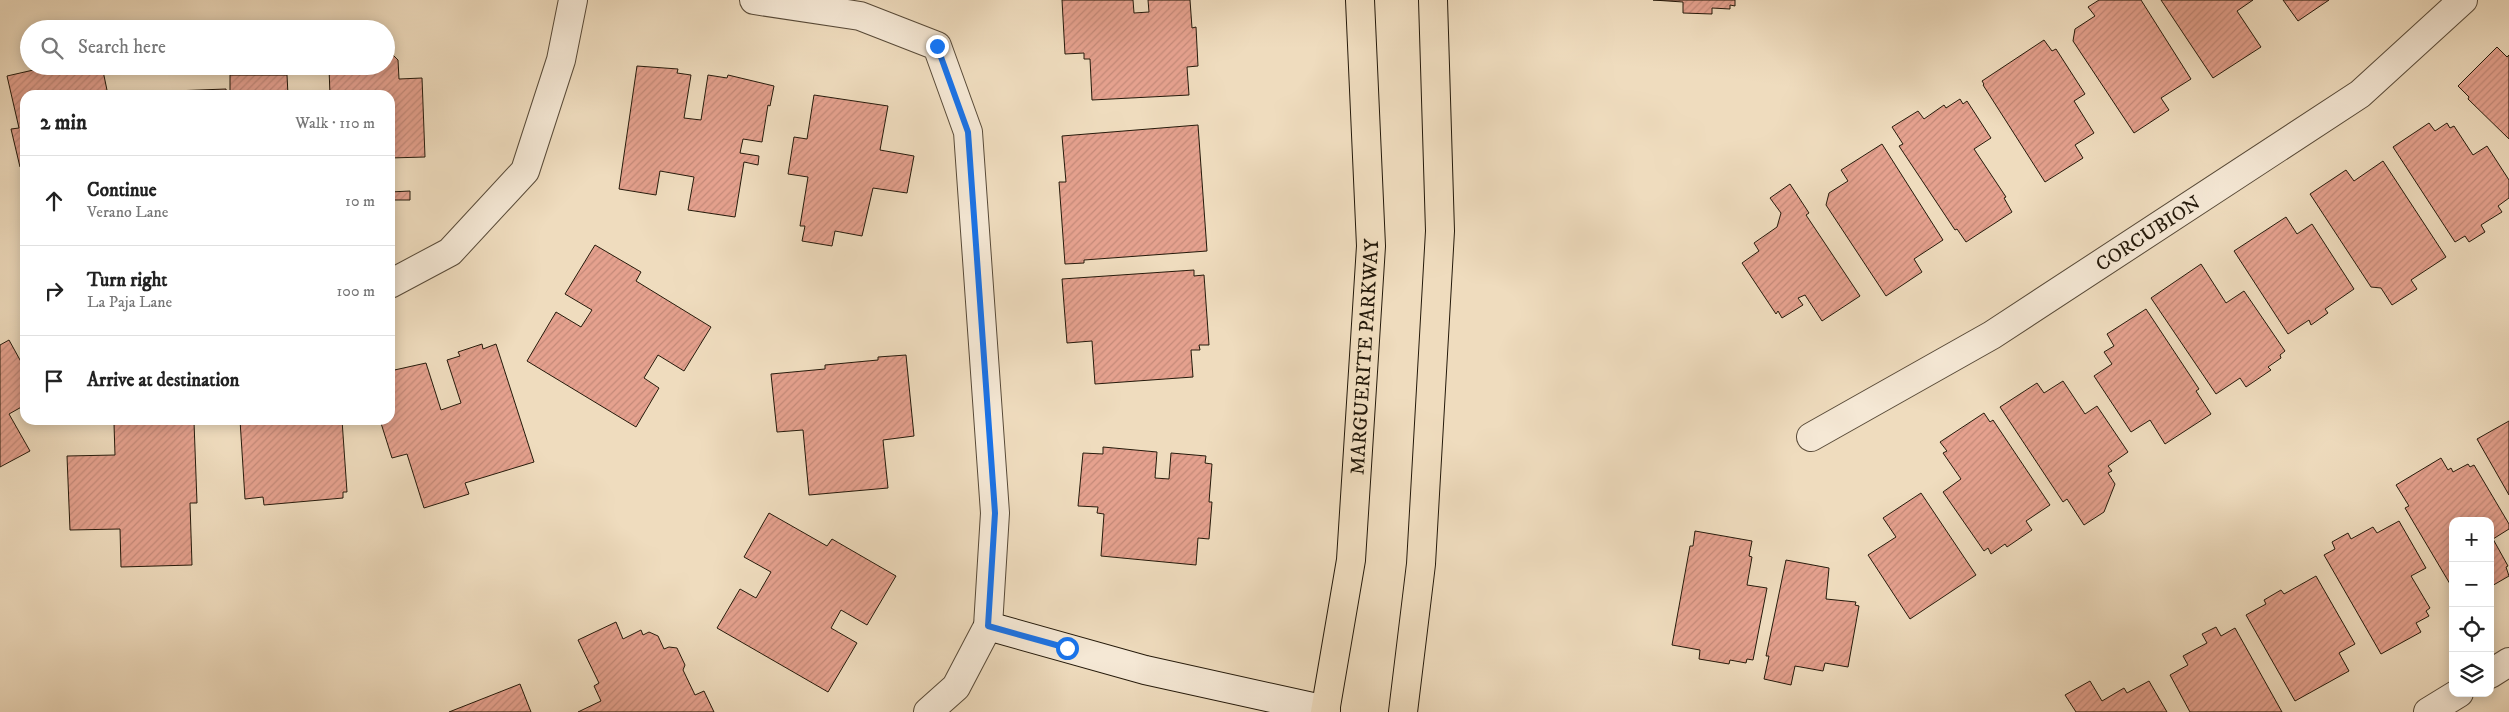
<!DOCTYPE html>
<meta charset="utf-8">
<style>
body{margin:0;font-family:"IM FELL DW Pica",serif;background:#f6f6f6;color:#222}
.controls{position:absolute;right:15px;bottom:15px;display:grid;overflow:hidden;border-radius:10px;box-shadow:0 2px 12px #0003}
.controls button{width:45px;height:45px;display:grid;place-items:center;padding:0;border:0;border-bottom:1px solid #e0e0e0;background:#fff;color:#222;font:25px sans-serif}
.stop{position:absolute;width:15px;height:15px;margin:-11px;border:4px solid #1a73e8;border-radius:50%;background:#fff}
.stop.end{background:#1a73e8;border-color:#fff;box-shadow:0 1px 5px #0008}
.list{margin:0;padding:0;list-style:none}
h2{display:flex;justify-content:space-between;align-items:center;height:65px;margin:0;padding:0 20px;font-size:21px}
h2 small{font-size:16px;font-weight:400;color:#767676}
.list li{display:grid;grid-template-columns:32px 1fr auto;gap:15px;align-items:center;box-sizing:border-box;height:90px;padding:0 20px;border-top:1px solid #e0e0e0}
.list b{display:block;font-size:19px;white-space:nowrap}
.list p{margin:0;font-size:16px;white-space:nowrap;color:#767676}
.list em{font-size:16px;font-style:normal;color:#767676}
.icon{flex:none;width:28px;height:28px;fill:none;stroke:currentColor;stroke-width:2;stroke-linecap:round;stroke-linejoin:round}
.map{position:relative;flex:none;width:2509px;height:712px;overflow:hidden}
.search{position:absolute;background:#fff;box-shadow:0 2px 12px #0003;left:20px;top:20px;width:375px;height:55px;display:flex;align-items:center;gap:12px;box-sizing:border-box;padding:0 18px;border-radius:28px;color:#767676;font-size:19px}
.panel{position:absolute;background:#fff;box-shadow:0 2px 12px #0003;left:20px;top:90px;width:375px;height:335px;border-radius:15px}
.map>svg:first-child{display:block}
.building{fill:url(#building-hatch);stroke:#251a0b}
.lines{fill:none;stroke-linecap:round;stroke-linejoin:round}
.street-casing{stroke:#584a38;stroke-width:30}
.secondary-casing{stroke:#251a0b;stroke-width:30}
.primary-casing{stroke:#251a0b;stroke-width:30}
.street{stroke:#f5e8d5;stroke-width:28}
.secondary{stroke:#f5e8d5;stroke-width:28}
.primary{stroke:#efdcbe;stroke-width:28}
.route{stroke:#1a73e8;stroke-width:6}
.labels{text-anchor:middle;stroke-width:4.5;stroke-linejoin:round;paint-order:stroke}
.street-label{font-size:20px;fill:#251a0b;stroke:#f5e8d5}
</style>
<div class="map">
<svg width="2509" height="712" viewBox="0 0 2509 712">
<defs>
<pattern id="building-hatch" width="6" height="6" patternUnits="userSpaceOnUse" patternTransform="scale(1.25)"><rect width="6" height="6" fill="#e5a18e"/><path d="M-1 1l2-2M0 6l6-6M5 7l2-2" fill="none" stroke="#c48a79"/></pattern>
</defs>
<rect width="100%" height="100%" fill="#efdcbe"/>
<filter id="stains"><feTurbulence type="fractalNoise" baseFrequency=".004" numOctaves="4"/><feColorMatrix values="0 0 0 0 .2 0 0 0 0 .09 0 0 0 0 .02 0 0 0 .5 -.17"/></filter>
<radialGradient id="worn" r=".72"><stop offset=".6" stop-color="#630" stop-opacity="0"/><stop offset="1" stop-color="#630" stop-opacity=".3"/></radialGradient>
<g class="building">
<path d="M1062,0H1133L1134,13L1149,12L1148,0H1190L1192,28L1196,27L1198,66L1187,67L1189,95L1092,100L1090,59H1084V53L1065,54Z"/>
<path d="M1653,0H1735V6L1730,5V9L1712,8V14L1683,13V2Z"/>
<path d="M2099,0H2141L2191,79L2161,98L2169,110L2134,133L2073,41L2075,29L2095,16L2088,7Z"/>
<path d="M2161,0H2253L2237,11L2261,47L2213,78Z"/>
<path d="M2283,0H2329L2298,21Z"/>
<path d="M2044,40L2052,51L2056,49L2085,94L2074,101L2094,133L2075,145L2083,158L2045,182L1983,85L1984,84L1982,81Z"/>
<path d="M2497,47L2507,57L2509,55V139L2468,99L2469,97L2458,86Z"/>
<path d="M386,53H391L398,60L399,79L422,78L425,157L390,158V95H330L329,68L386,66Z"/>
<path d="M51,66H102L108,95H25V166L20,167L11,129L19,128L7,76Z"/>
<path d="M637,66L678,69L677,73L691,75L684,118L701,120L708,75L727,78L728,75L774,86L770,106L768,105L762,142L743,139L740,153L759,156L758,165L744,162L735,217L688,210L694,177L660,171L656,195L619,189Z"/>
<path d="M230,75H287L288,95H230Z"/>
<path d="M226,89L227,95H173V91Z"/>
<path d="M814,95L888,106L880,150L914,156L907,193L873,188L862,236L835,231L832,246L802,241L805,226H800L808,177L788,174L794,137L807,139Z"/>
<path d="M1960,99L1963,104L1967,101L1991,138L1974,149L2006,197L2004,198L2012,212L1966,242L1957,229L1955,230L1899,146L1903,144L1892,127L1918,111L1924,119L1944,105L1946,108Z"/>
<path d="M2429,123L2435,131L2447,123L2450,128L2454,126L2473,155L2487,146L2509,180V198L2498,206L2502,212L2481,225L2485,232L2469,242L2465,236L2455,242L2393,147Z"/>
<path d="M1198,125L1207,251L1084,260V263L1065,264L1059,182H1066L1062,136Z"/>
<path d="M1882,144L1943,240L1914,259L1922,272L1886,296L1826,205L1829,193L1848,181L1841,170Z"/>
<path d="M2383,161L2446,257L2411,280L2417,289L2392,305L2381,288L2371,287L2310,194L2346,170L2354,181Z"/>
<path d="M1790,184L1809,213L1806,215L1860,296L1822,321L1805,295L1798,298L1803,305L1782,318L1778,311L1776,314L1742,263L1759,251L1754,243L1777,227L1781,213L1770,198Z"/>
<path d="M410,191V200H390V192Z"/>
<path d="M2286,217L2297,234L2312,224L2354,289L2325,309L2328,313L2311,325L2309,320L2288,334L2234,251Z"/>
<path d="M595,245L641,272L636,281L711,327L684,371L658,355L644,378L659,388L636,427L527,361L556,312L581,327L592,310L565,294Z"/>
<path d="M2201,264L2226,303L2244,291L2285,351L2280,355L2281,358L2268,367L2271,370L2246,387L2240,378L2216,394L2151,298Z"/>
<path d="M1194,270V276L1204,275L1209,345H1199L1200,350H1191L1193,377L1095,384L1092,341L1067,343L1062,279Z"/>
<path d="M2146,309L2199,389L2196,391L2211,414L2165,444L2150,420L2131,432L2094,376L2112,364L2104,352L2114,346L2107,334Z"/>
<path d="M9,340L25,369V405L9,414L30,451L0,467V345Z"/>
<path d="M482,344L483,349L496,344L534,462L465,483L469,494L424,508L407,454L392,458L380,420H390V371L426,363L441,410L461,403L447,360L460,356L458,352Z"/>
<path d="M906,355L914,436L883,440L888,488L809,495L803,430L777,432L771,374L825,369V365L878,360V357Z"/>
<path d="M2063,381L2085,414L2097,406L2128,452L2108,466L2112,471L2108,473L2115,484L2104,512L2084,525L2067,499L2063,502L2000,407L2037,383L2044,393Z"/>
<path d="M1984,413L1990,422L1993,420L2050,505L2026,521L2032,530L2007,547L2005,544L1991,554L1988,548L1984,551L1943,492L1961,479L1943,453L1947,451L1940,442Z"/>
<path d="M240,420H342L347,492H343V498L264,505L263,497L245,499Z"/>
<path d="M2509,421V495L2477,439Z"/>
<path d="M194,422L197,503H190L192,565L121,567L120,529L70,530L67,456L115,455L114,424Z"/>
<path d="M1103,447L1157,452L1155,478L1169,479L1171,453L1206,456L1205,463L1212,464L1209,502H1212L1209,539L1198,538L1196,565L1101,556L1104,514L1097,513L1098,507L1078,506L1083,453L1103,454Z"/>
<path d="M2441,458L2448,470L2451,468L2453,472L2468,464L2470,467L2474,465L2509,524V529L2493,539L2508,566L2506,567L2509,576L2490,587V521H2453V589L2405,508L2409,506L2396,485Z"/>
<path d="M1921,493L1976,575L1910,619L1868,555L1896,537L1883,518Z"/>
<path d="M769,513L827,546L832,539L896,576L867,625L841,610L831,628L857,643L828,692L717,628L740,589L756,598L771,572L744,557Z"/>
<path d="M2399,521L2426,568L2411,576L2430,608L2426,611L2429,616L2416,623L2421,632L2381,654L2324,555L2335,549L2332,542L2348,533L2351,539L2373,527L2377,533Z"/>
<path d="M1695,531L1752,541L1749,556L1752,557L1747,585L1767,588L1753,660L1747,659L1746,663L1730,660L1729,664L1699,659L1700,650L1672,645L1690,546H1693Z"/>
<path d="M1786,560L1829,568L1826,599L1856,602L1855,605L1859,606L1848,667L1825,663L1823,671L1795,666L1791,685L1764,679L1769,656H1766Z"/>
<path d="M2316,576L2355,644L2339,653L2349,671L2295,701L2246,615L2266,604L2264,600L2281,590L2284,594Z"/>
<path d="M616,622L623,639L641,630L643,635L649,632L658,636L664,649L669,647L677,648L685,665L683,670L695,695L704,691L714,712H578L601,701L594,686L599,683L578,640Z"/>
<path d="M2216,627L2221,636L2235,628L2282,712H2190L2170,675L2188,665L2183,656L2207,643L2202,634Z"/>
<path d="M2090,681L2102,701L2124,688L2127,693L2149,681L2167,712H2076L2065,695Z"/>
<path d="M520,684L531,712H449Z"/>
</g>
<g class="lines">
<g class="street-casing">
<g id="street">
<path d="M754,0L860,16L937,46L968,132L995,513L988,626L956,687L928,712"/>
<path d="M390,284L450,252L525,171L561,60L573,0"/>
<path id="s1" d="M1811,437L1992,335L2360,94L2463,0"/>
<path d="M2490,674L2509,662"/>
<path d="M2428,712L2459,693"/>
</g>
</g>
<g class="secondary-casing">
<path id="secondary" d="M988,626L1145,670L1326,710"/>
</g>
<g class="primary-casing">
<g id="primary">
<path id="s2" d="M1325,712L1351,560L1371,246L1360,0"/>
<path d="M1403,712L1421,564L1440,231L1433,0"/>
</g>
</g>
<use href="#street" class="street"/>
<use href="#secondary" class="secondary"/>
<use href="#primary" class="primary"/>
</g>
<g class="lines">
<path class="route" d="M937,46L968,132L995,513L988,626L1067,648"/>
</g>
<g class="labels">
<g class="street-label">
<text dy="7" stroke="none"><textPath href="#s1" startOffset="394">CORCUBION</textPath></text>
<text dy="7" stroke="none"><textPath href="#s2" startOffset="358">MARGUERITE PARKWAY</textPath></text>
</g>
</g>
<rect width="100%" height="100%" filter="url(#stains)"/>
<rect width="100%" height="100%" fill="url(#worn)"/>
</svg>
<div class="controls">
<button>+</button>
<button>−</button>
<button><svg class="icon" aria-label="locate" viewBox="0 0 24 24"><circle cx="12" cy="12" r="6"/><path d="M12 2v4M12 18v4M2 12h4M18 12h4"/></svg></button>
<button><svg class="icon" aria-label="layers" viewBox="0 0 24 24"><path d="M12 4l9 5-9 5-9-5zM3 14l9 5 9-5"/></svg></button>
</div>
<div class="stop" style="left:1067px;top:648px"></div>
<div class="stop end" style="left:937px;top:46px"></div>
<div class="search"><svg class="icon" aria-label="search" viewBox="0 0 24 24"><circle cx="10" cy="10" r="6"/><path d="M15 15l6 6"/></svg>Search here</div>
<section class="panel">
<h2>2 min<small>Walk · 110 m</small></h2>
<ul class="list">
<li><svg class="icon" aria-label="ahead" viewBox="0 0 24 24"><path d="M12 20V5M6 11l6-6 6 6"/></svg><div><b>Continue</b><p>Verano Lane</p></div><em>10 m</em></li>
<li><svg class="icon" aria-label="right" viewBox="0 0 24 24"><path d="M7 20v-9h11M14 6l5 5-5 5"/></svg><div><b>Turn right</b><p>La Paja Lane</p></div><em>100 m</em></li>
<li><svg class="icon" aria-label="arrive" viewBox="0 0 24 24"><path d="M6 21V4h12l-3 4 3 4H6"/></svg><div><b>Arrive at destination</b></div></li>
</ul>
</section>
</div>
